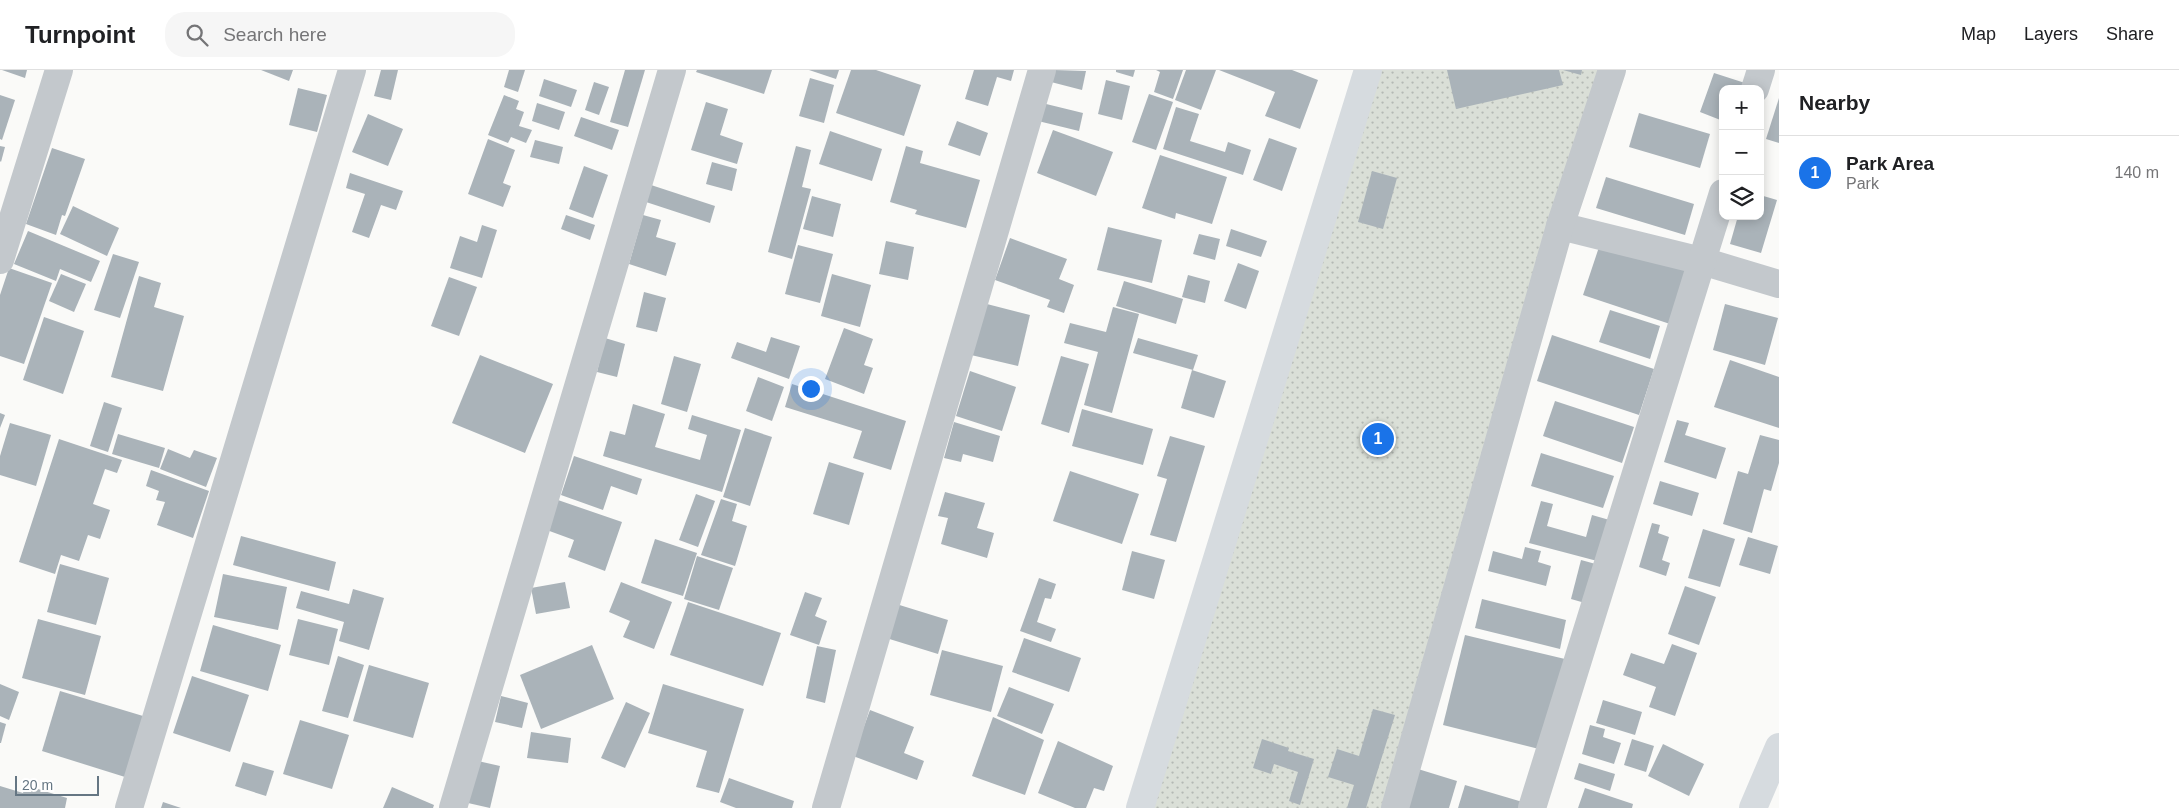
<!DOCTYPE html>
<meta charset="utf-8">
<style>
body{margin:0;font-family:Helvetica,sans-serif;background:#f6f6f6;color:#202124}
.controls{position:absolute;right:15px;top:15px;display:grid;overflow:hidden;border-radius:10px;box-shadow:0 2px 12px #0003}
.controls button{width:45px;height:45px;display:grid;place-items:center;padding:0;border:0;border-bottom:1px solid #e0e0e0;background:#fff;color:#202124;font:25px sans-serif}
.scale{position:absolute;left:15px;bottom:12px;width:84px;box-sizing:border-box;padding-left:5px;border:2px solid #657683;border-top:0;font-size:14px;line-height:18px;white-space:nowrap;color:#657683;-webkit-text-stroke:4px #fff;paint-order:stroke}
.you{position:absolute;left:810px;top:318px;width:18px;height:18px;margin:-12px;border:4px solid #fff;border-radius:50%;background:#1a73e8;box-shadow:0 0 0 8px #1a73e833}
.badge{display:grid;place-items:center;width:32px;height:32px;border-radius:50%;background:#1a73e8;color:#fff;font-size:16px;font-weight:700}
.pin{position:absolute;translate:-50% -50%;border:2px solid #fff;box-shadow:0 1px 5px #0006}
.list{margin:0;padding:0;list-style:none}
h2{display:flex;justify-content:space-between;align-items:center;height:65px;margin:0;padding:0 20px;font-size:21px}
h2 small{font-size:16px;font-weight:400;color:#757577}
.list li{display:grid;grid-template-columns:32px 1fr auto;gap:15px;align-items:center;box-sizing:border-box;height:75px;padding:0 20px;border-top:1px solid #e0e0e0}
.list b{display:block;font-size:19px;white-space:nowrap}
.list p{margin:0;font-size:16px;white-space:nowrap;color:#757577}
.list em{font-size:16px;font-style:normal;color:#757577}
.icon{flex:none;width:28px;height:28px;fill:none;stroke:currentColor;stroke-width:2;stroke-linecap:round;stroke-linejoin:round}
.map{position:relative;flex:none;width:1779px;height:738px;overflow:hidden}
header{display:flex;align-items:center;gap:30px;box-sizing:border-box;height:70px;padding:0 25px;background:#fff;border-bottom:1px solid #e0e0e0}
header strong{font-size:24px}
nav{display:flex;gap:28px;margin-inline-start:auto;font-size:18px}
.search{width:350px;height:45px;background:#f6f6f6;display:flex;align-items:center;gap:12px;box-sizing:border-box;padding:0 18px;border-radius:20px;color:#757577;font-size:19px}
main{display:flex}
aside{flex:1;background:#fff}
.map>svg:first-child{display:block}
.green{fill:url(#green-dots)}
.building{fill:#aab3b9}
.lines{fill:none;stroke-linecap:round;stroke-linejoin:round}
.street{stroke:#c3c8cc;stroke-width:28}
.secondary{stroke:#d6dbdf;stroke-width:28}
</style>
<header>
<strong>Turnpoint</strong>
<div class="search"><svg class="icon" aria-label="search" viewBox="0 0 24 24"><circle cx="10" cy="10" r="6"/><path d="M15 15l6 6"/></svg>Search here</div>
<nav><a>Map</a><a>Layers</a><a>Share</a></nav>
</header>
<main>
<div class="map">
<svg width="1779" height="738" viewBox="0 0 1779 738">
<defs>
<pattern id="green-dots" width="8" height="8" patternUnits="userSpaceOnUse" patternTransform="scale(1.25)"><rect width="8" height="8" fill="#dadfd7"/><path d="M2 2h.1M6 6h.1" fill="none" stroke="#b4b9b4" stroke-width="1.8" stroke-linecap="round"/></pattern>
</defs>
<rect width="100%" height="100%" fill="#fafaf8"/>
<path class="green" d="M1368,0H1613L1393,738H1140Z"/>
<g class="building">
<path d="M2,0H27L25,8Z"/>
<path d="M261,0H293L289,11Z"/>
<path d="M381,0H398L391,30L374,26Z"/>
<path d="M509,0H525L518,22L504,17Z"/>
<path d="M625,0H645L628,57L610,52Z"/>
<path d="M697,0H772L764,24L696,2Z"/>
<path d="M809,0H839L836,9Z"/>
<path d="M851,0H876L921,15L904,66L836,43Z"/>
<path d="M974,0H1014L1011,11L997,7L988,36L965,29Z"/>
<path d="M1054,0L1086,1L1082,20L1051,12Z"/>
<path d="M1116,0H1135L1133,7L1116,2Z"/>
<path d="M1156,0H1183L1173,29L1154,22L1160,2Z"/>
<path d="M1186,0H1216L1201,40L1175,30Z"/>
<path d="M1219,0H1292L1318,10L1300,59L1265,46L1275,22Z"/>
<path d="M1447,0H1559L1563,15L1456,39Z"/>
<path d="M1563,0H1582L1581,5Z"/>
<path d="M1714,3L1745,13L1743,19H1723V51L1700,42Z"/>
<path d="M810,8L834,15L824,53L799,46Z"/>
<path d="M544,9L577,20L571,37L539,26Z"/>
<path d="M1106,10L1130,16L1122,50L1098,44Z"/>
<path d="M594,12L609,17L599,45L585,40Z"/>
<path d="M298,18L327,25L317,62L289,55Z"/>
<path d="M1149,24L1173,32L1156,80L1132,72Z"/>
<path d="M0,25L15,30L2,70L0,69Z"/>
<path d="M504,25L519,31L516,39L524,42L519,56L532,60L526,73L511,67L508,73L488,65Z"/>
<path d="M1779,28V73L1766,69Z"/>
<path d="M706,32L728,39L720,65L743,73L737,94L691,80Z"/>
<path d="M1038,32L1083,43L1079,61L1034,50Z"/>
<path d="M537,33L565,42L559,60L532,51Z"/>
<path d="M1176,37L1199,44L1190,71L1225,82L1228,72L1251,80L1243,105L1163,79Z"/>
<path d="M1639,43L1710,64L1700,98L1629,77Z"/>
<path d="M368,44L403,59L388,96L352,82Z"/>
<path d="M581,47L619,60L612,80L574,66Z"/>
<path d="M957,51L988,63L980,86L948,75Z"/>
<path d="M1053,60L1113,82L1096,126L1037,103Z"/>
<path d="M830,61L882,79L872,111L819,94Z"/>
<path d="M1269,68L1297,78L1282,121L1253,110Z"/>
<path d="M488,69L515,80L503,113L511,116L503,137L468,124Z"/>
<path d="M535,70L563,77L559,94L530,87Z"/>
<path d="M0,76L5,77L1,92L0,91Z"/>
<path d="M796,76L811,80L802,117L811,119L792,189L768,182Z"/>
<path d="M906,76L923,81L920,93L980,110L966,158L915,144L917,140L890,132Z"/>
<path d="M52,78L85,89L65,146L62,145L56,165L26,154Z"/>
<path d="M1160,85L1227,107L1212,154L1176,143L1175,149L1142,138Z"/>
<path d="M712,92L737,99L732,121L706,114Z"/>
<path d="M584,96L608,105L593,148L569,139Z"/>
<path d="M1372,101L1397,108L1383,159L1358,152Z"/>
<path d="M350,103L403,121L396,140L381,135L369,168L352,162L365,124L346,118Z"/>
<path d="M1606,107L1694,134L1685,165L1596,138Z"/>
<path d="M648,114L715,136L710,153L643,131Z"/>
<path d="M1760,125L1777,130L1761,183L1730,174L1738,146H1760Z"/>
<path d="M812,126L841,134L833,167L803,159Z"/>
<path d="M73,136L119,158L107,186L60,164Z"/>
<path d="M566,145L595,155L590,170L561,159Z"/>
<path d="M643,145L661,150L656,167L676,173L666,206L629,194Z"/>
<path d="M482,155L497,160L482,208L450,198L460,166L477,172Z"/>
<path d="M1108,157L1162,170L1152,213L1097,200Z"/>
<path d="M1231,159L1267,171L1261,187L1226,176Z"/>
<path d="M28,161L100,191L91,212L60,199L56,211L14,194Z"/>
<path d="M1199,164L1220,169L1215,190L1193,184Z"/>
<path d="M1010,168L1067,189L1059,209L1074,215L1064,243L1047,237L1050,230L995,210Z"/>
<path d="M1602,168L1688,197L1670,254L1583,225Z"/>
<path d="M886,171L914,177L908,210L879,204Z"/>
<path d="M798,175L833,184L820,233L785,224Z"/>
<path d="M113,184L139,192L120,248L94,240Z"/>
<path d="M1238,193L1259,201L1246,239L1224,231Z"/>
<path d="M9,198L52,213L24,294L0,286V225Z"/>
<path d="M61,204L86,214L74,242L49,231Z"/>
<path d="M832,204L871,215L860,257L821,246Z"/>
<path d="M1188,205L1210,211L1205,233L1182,227Z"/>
<path d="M139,206L161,213L154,237L184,246L163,321L111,307Z"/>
<path d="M449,207L477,217L459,266L431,256Z"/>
<path d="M1124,211L1183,229L1176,254L1116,236Z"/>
<path d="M644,222L666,228L657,262L636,257Z"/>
<path d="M983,233L1030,245L1018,296L971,285Z"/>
<path d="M1725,234L1778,248L1765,295L1713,280Z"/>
<path d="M1113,237L1139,244L1112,343L1084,335L1098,282L1064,273L1070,253L1106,262Z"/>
<path d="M1610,240L1660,256L1650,289L1599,272Z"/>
<path d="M44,247L84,261L63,324L23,310Z"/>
<path d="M844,258L873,269L864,295L873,298L864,324L825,309Z"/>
<path d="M1552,265L1654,299L1639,345L1537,311Z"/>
<path d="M771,267L800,276L789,309L731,288L737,272L766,282Z"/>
<path d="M605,268L625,274L617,307L597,302Z"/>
<path d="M1138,268L1198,285L1193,300L1133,283Z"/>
<path d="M480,285L553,314L525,383L452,353Z"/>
<path d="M674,286L701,294L687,342L661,334Z"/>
<path d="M1061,286L1089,294L1069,363L1041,354Z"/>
<path d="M1730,290L1779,307V358L1714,337Z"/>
<path d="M1192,300L1226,311L1214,348L1181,338Z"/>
<path d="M970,301L1016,317L1002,361L956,346Z"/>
<path d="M758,307L784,317L772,351L746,341Z"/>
<path d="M792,314L906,351L891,400L853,388L862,361L785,337Z"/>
<path d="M1555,331L1634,357L1622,393L1543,366Z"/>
<path d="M104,332L122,338L108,382L90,376Z"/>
<path d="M633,334L665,344L655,377L700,390L707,365L688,359L692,345L741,360L722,422L603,386L610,361L625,365Z"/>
<path d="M1082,339L1153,359L1143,395L1072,376Z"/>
<path d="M0,343L5,345L0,358Z"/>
<path d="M1677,350L1689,353L1685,365L1726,378L1716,409L1664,392Z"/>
<path d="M954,352L1000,366L993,392L963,384L961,392L944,388Z"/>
<path d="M10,353L51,365L36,416L0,405V386Z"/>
<path d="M745,358L772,367L750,436L723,427Z"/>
<path d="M118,364L165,378L159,398L112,384Z"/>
<path d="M1760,365L1779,370V393L1771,421L1764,419L1752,463L1723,454L1738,401L1748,404Z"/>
<path d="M1170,366L1205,376L1176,472L1150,465L1167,409L1157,406Z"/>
<path d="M59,369L122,390L117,403L105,399L93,434L110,440L100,469L88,465L79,491L61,485L55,504L19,492Z"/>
<path d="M168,379L190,388L194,380L217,388L206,417L160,399Z"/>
<path d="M1541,383L1614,406L1603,438L1531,416Z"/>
<path d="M574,386L642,409L637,425L611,416L603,440L561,425Z"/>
<path d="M829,392L864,403L849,455L813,444Z"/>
<path d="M151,400L209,421L193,468L157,455L165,432L156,430L159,421L146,416Z"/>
<path d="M1070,401L1139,424L1122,474L1053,451Z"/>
<path d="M1660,411L1699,423L1692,446L1653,434Z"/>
<path d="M945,422L985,433L977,458L994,463L987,488L941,474L948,448L938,446Z"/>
<path d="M696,424L715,431L698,477L679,470Z"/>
<path d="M555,429L622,452L605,501L568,487L574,470L544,459Z"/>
<path d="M721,429L737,434L732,451L747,456L735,496L701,485Z"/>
<path d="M1541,431L1553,434L1547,456L1586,467L1592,445L1613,451L1601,492L1529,473Z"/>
<path d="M1652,453L1660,455L1658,463L1669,467L1662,490L1670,493L1666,506L1639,497Z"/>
<path d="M1703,459L1735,469L1720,517L1688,508Z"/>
<path d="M241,466L336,492L329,521L233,495Z"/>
<path d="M1748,467L1778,476L1770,504L1739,495Z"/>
<path d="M655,469L697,483L683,526L641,513Z"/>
<path d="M1525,477L1541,481L1538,492L1551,496L1546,516L1488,501L1493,481L1522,489Z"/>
<path d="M1132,481L1165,490L1154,529L1122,520Z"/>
<path d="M697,486L733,498L719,540L684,529Z"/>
<path d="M1581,490L1603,496L1592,535L1571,529Z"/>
<path d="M60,494L109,508L96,555L47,542Z"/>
<path d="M223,504L287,517L278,560L214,547Z"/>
<path d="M1039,508L1056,514L1051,529L1045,528L1037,552L1056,559L1051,572L1020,561Z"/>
<path d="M565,512L570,538L536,544L531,518Z"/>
<path d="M621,512L672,532L654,579L623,567L630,551L609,542Z"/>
<path d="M1685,516L1716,527L1699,575L1668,564Z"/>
<path d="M353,519L384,528L369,580L339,571L344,552L296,538L301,521L349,534Z"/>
<path d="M805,522L822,528L815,546L827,551L819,575L790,565Z"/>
<path d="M1482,529L1566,550L1560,579L1475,558Z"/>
<path d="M688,532L781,563L763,616L670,585Z"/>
<path d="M893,533L948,550L938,584L883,567Z"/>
<path d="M38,549L101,566L85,625L22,608Z"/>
<path d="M298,549L338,559L329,595L289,585Z"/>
<path d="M213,555L281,575L268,621L200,601Z"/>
<path d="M1465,565L1565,589L1543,680L1443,655Z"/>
<path d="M1024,568L1081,588L1069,622L1012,602Z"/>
<path d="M1672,574L1697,583L1675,646L1649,637L1656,617L1623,605L1631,583L1664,594Z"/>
<path d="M592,575L614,629L541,659L520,605Z"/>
<path d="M817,576L836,580L825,633L806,628Z"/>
<path d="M942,580L1003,596L991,642L930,625Z"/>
<path d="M338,586L364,595L348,648L322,641Z"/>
<path d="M369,595L429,613L413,668L353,651Z"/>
<path d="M192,606L249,625L230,682L173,663Z"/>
<path d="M0,614L19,622L9,650L0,646Z"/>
<path d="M663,614L744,639L719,723L696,717L707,681L648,663Z"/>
<path d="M1009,617L1054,634L1042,664L997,646Z"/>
<path d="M60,621L143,646L125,707L42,681Z"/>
<path d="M501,626L528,633L522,658L495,652Z"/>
<path d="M1603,630L1642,642L1635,665L1596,653Z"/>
<path d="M626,632L650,643L625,698L601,688Z"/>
<path d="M1373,639L1395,645L1366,738H1347L1354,715L1328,707L1337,679L1359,686Z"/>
<path d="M870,640L914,657L904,683L924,691L917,710L853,686Z"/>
<path d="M993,647L1044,670L1025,725L972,706Z"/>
<path d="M300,650L349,665L332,719L283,704Z"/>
<path d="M0,652L6,654L1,673H0Z"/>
<path d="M1590,655L1605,659L1603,667L1621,673L1614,694L1582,684Z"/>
<path d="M531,662L571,668L568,693L527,688Z"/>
<path d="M1262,669L1289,678L1288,681L1314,689L1300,735L1289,731L1298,702L1274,694L1271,704L1253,698Z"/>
<path d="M1632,669L1654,676L1646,702L1624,695Z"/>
<path d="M1058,671L1113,696L1104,721L1094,718L1086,738H1075L1038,723Z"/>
<path d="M1663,674L1704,694L1689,726L1648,706Z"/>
<path d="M478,691L500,696L490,738L468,733Z"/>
<path d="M243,692L274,701L266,726L235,716Z"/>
<path d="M1579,693L1615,704L1610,721L1574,709Z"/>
<path d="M1418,699L1457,711L1449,738H1406Z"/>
<path d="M729,708L794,731L792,738H736L720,732Z"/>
<path d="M25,715L67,728L65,738H0V716L23,723Z"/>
<path d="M1465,715L1526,733L1525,738H1458Z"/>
<path d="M392,717L434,735L433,738H383Z"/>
<path d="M1585,718L1633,734L1632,738H1578Z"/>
<path d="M163,732L181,738H161Z"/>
</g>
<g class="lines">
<g class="street">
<path d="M1755,19L1761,0"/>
<path d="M1560,156L1702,191L1779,214"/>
<path d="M0,190L59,0"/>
<path d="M129,738L352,0"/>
<path d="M453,738L672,0"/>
<path d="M826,738L1042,0"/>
<path d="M1395,738L1560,156L1612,0"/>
<path d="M1532,738L1723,123"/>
</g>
<g class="secondary">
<path d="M1140,738L1368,0"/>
<path d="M1753,738L1779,677"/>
</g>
</g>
</svg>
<div class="controls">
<button>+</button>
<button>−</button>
<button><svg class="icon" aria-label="layers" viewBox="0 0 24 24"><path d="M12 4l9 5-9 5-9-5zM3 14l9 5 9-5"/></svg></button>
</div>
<div class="scale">20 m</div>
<div class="you"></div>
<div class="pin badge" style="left:1378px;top:369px">1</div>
</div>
<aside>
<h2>Nearby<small></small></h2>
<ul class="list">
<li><span class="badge">1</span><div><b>Park Area</b><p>Park</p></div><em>140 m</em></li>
</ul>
</aside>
</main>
